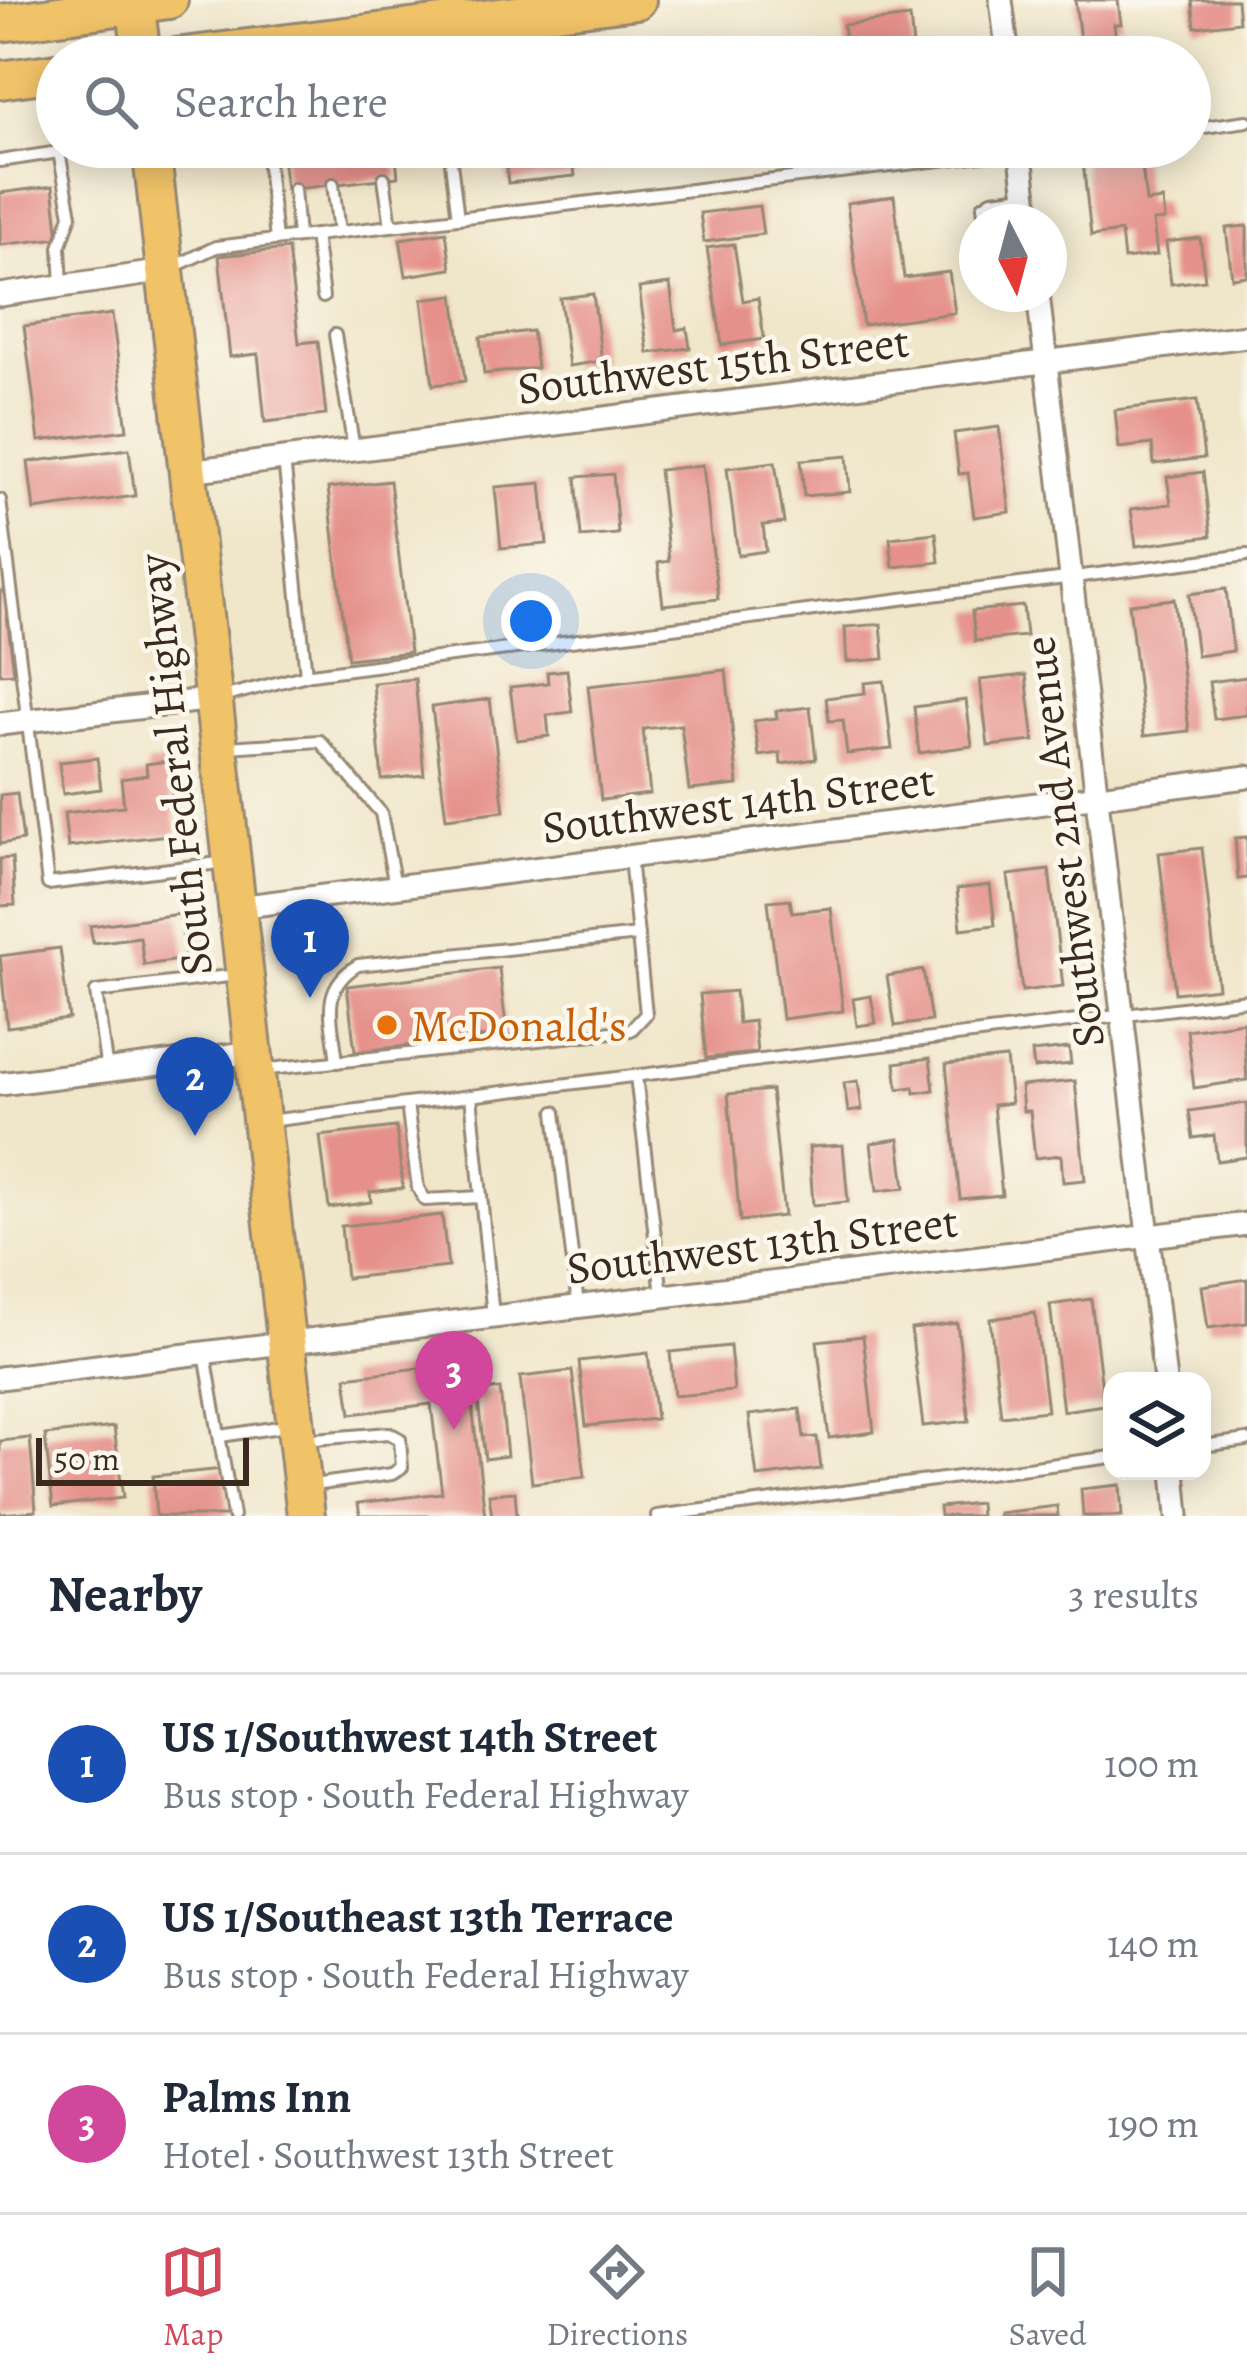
<!DOCTYPE html>
<meta charset="utf-8">
<style>
body{margin:0;font-family:Alegreya,serif;background:#f6f6f7;color:#1f2937}
.controls{position:absolute;right:36px;bottom:36px;display:grid;overflow:hidden;border-radius:24px;box-shadow:0 6px 30px #0003}
.controls button{width:108px;height:108px;display:grid;place-items:center;padding:0;border:0;border-bottom:3px solid #e0e1e3;background:#fff;color:#1f2937;font:60px sans-serif}
.compass{position:absolute;left:959px;top:204px;width:108px;height:108px;border-radius:50%;background:#fff;box-shadow:0 6px 30px #0003;rotate:174deg}
.scale{position:absolute;left:36px;bottom:30px;width:213px;box-sizing:border-box;padding-left:12px;border:6px solid #3b2a1e;border-top:0;font-size:33px;line-height:42px;white-space:nowrap;color:#3b2a1e;-webkit-text-stroke:9px #fbf7ec;paint-order:stroke}
.you{position:absolute;left:531px;top:621px;width:42px;height:42px;margin:-30px;border:9px solid #fff;border-radius:50%;background:#1a73e8;box-shadow:0 0 0 18px #1a73e833}
.badge{display:grid;place-items:center;width:78px;height:78px;border-radius:50%;background:#d1495b;color:#fff;font-size:39px;font-weight:700}
.pin{position:absolute;translate:-50% -99px;filter:drop-shadow(0 3px 6px #0008)}
.pin::after{content:'';position:absolute;top:63px;width:42px;height:36px;background:inherit;clip-path:polygon(0 0,100% 0,50% 100%)}
.list{margin:0;padding:0;list-style:none}
h2{display:flex;justify-content:space-between;align-items:center;height:156px;margin:0;padding:0 48px;font-size:51px}
h2 small{font-size:39px;font-weight:400;color:#747a83}
.list li{display:grid;grid-template-columns:78px 1fr auto;gap:36px;align-items:center;box-sizing:border-box;height:180px;padding:0 48px;border-top:3px solid #e0e1e3}
.list b{display:block;font-size:45px;white-space:nowrap}
.list p{margin:0;font-size:39px;white-space:nowrap;color:#747a83}
.list em{font-size:39px;font-style:normal;color:#747a83}
.icon{flex:none;width:66px;height:66px;fill:none;stroke:currentColor;stroke-width:2;stroke-linecap:round;stroke-linejoin:round}
.map{position:relative;flex:none;width:1247px;height:1516px;overflow:hidden}
.search{position:absolute;background:#fff;box-shadow:0 6px 30px #0003;left:36px;right:36px;top:36px;height:132px;display:flex;align-items:center;gap:30px;box-sizing:border-box;padding:0 42px;border-radius:66px;color:#747a83;font-size:45px}
.sheet{height:696px;background:#fff}
nav{display:flex;justify-content:space-around;align-items:center;box-sizing:border-box;height:168px;border-top:3px solid #e0e1e3;background:#fff;font-size:33px;color:#747a83}
nav a{display:grid;justify-items:center;gap:6px}
nav .on{color:#d1495b}
.map>svg:first-child{display:block}
.building{fill:#e5908a}
.lines{fill:none;stroke-linecap:round;stroke-linejoin:round}
.lane-casing{stroke:#968874;stroke-width:16}
.street-casing{stroke:#968874;stroke-width:27}
.primary-casing{stroke:#968874;stroke-width:42}
.lane{stroke:#fff;stroke-width:10}
.street{stroke:#fff;stroke-width:21}
.primary{stroke:#f1c369;stroke-width:36}
.food-dot{fill:#e8710a;stroke:#fbf7ec;stroke-width:4.5}
.labels{text-anchor:middle;stroke-width:9;stroke-linejoin:round;paint-order:stroke}
.street-label{font-size:45px;fill:#3b2a1e;stroke:#fbf7ec}
.food-label{font-size:45px;fill:#c56008;stroke:#fbf7ec;text-anchor:start}
</style>
<div class="map">
<svg width="1247" height="1516" viewBox="0 0 1247 1516">
<rect width="100%" height="100%" fill="#fbf7ec"/>
<filter id="ink" filterUnits="userSpaceOnUse"><feTurbulence type="fractalNoise" baseFrequency=".00833" numOctaves="2"/><feDisplacementMap in="SourceGraphic" scale="24" xChannelSelector="R" yChannelSelector="G"/><feConvolveMatrix kernelMatrix="1 2 1 2 8 2 1 2 1" color-interpolation-filters="sRGB"/></filter>
<filter id="wash" filterUnits="userSpaceOnUse"><feTurbulence type="fractalNoise" baseFrequency=".004" numOctaves="4" result="noise"/><feDisplacementMap in="SourceGraphic" scale="48" xChannelSelector="R" yChannelSelector="G"/><feGaussianBlur stdDeviation="2.7" result="paint"/><feColorMatrix in="noise" values="0 0 0 0 0 0 0 0 0 0 0 0 0 0 0 0 0 1.4 0 .05"/><feComposite in="paint" operator="in"/></filter>
<g filter="url(#wash)">
<rect width="100%" height="100%" fill="#f0e6ca"/>
<g id="blocks">
<g class="building">
<path d="M1075,0H1118L1121,24H1114L1117,48L1100,51L1099,38L1080,40Z"/>
<path d="M1192,0H1237L1239,22L1195,27Z"/>
<path d="M910,17L914,57H847L843,25Z"/>
<path d="M281,147H395L398,177L286,190Z"/>
<path d="M504,147H571L575,176L508,183Z"/>
<path d="M1141,156L1146,202L1163,200L1165,220L1153,221L1157,255L1124,259L1121,232L1091,236L1083,162Z"/>
<path d="M53,186L59,238L0,245V193Z"/>
<path d="M894,196L904,278L949,272L955,313L863,325L847,203Z"/>
<path d="M759,206L763,234L704,242L700,213Z"/>
<path d="M1247,226V276L1232,278L1226,228Z"/>
<path d="M446,232L451,269L406,276L400,239Z"/>
<path d="M1200,238L1205,280L1171,284L1166,242Z"/>
<path d="M734,244L743,301L758,298L764,339L722,345L707,248Z"/>
<path d="M288,249L299,343L318,341L326,415L265,422L258,354L230,357L219,256Z"/>
<path d="M670,284L676,330L687,328L690,348L648,353L639,288Z"/>
<path d="M593,294L602,361L569,366L560,298Z"/>
<path d="M454,295L465,381L433,385L422,299Z"/>
<path d="M112,314L127,430L39,441L24,326Z"/>
<path d="M532,331L537,368L484,374L480,337Z"/>
<path d="M1197,400L1204,458L1154,464L1152,444L1119,448L1115,410Z"/>
<path d="M999,427L1010,512L974,517L968,473L959,474L954,433Z"/>
<path d="M129,449L135,496L34,510L28,462Z"/>
<path d="M847,456L850,492L804,496L801,460Z"/>
<path d="M775,462L784,523L763,525L766,551L738,555L727,468Z"/>
<path d="M703,465L718,599L663,605L658,563L669,561L659,470Z"/>
<path d="M1203,472L1211,536L1136,546L1131,509L1171,504L1167,477Z"/>
<path d="M613,474L618,534L581,537L576,477Z"/>
<path d="M390,481L410,652L348,659L328,488Z"/>
<path d="M541,483L547,544L501,548L495,487Z"/>
<path d="M936,533L939,562L893,567L890,538Z"/>
<path d="M1226,589L1233,651L1197,656L1189,594Z"/>
<path d="M0,591H4L14,673L0,674Z"/>
<path d="M1174,599L1189,731L1144,736L1129,604Z"/>
<path d="M1023,606L1026,636L975,641L972,611Z"/>
<path d="M881,624L884,659L847,662L845,627Z"/>
<path d="M567,670L572,712L547,715L549,736L517,740L510,687L548,683L547,672Z"/>
<path d="M726,670L738,785L689,790L681,725L643,729L650,794L601,800L588,686Z"/>
<path d="M1026,675L1034,741L988,746L980,680Z"/>
<path d="M1247,677V715L1214,719L1209,682Z"/>
<path d="M415,679L424,775L382,780L373,683Z"/>
<path d="M884,681L892,749L847,754L843,720L829,721L826,698L865,693L864,683Z"/>
<path d="M490,699L504,811L446,818L432,707Z"/>
<path d="M966,700L972,746L919,753L914,707Z"/>
<path d="M810,707L816,759L781,764L780,753L759,756L754,721L777,718L776,711Z"/>
<path d="M97,758L101,789L63,794L59,762Z"/>
<path d="M168,761L177,834L68,847L64,813L124,806L121,779L147,775L146,764Z"/>
<path d="M17,793L23,840L0,844V795Z"/>
<path d="M1247,837V878L1238,879L1235,838Z"/>
<path d="M1202,848L1218,988L1175,993L1159,853Z"/>
<path d="M12,858L15,905L0,906V859Z"/>
<path d="M1049,870L1063,986L1022,991L1008,875Z"/>
<path d="M990,885L995,925L961,929L957,889Z"/>
<path d="M790,899L792,912L831,908L843,1011L782,1019L768,901Z"/>
<path d="M180,914L186,959L144,965L140,937L93,943L90,926Z"/>
<path d="M60,948L69,1019L7,1027L0,956Z"/>
<path d="M499,968L507,1034L355,1052L347,986Z"/>
<path d="M923,970L931,1021L895,1026L887,976Z"/>
<path d="M735,991L738,1023L754,1021L757,1053L706,1058L700,994Z"/>
<path d="M871,996L876,1023L857,1026L853,999Z"/>
<path d="M1243,1022L1247,1080L1194,1088L1187,1030Z"/>
<path d="M1069,1048L1071,1064L1034,1068L1032,1052Z"/>
<path d="M930,1058L934,1090L915,1093L914,1087L898,1089L895,1063Z"/>
<path d="M1006,1058L1011,1103L993,1105L1002,1195L960,1199L946,1064Z"/>
<path d="M858,1081L862,1110L848,1112L844,1083Z"/>
<path d="M1075,1081L1085,1180L1063,1182L1061,1155L1035,1158L1030,1111H1023L1021,1086Z"/>
<path d="M771,1090L784,1216L740,1221L728,1094Z"/>
<path d="M1247,1103V1157L1217,1161L1214,1135L1193,1138L1189,1111Z"/>
<path d="M396,1127L403,1188L370,1192L371,1202L329,1208L320,1136Z"/>
<path d="M899,1139L905,1188L877,1191L871,1143Z"/>
<path d="M843,1145L848,1202L813,1205L809,1147Z"/>
<path d="M442,1215L448,1267L346,1278L341,1226Z"/>
<path d="M1247,1279V1323L1208,1328L1202,1286Z"/>
<path d="M1091,1299L1104,1405L1063,1411L1050,1305Z"/>
<path d="M1035,1313L1047,1411L1001,1416L990,1319Z"/>
<path d="M957,1323L969,1421L923,1426L911,1329Z"/>
<path d="M863,1336L874,1432L829,1438L817,1341Z"/>
<path d="M730,1346L734,1391L674,1396L670,1352Z"/>
<path d="M648,1353L656,1419L586,1426L579,1361Z"/>
<path d="M467,1362L485,1516H360L358,1503L442,1493L431,1404L351,1414L346,1377Z"/>
<path d="M572,1371L585,1477L532,1483L520,1377Z"/>
<path d="M500,1389L507,1456L485,1459L477,1392Z"/>
<path d="M800,1409L804,1438L817,1437L821,1469L757,1477L749,1415Z"/>
<path d="M114,1427L123,1498L53,1506L45,1435Z"/>
<path d="M30,1438L36,1511L0,1514V1441Z"/>
<path d="M224,1469L228,1516H156L153,1476Z"/>
<path d="M1120,1485L1122,1516H1083L1081,1489Z"/>
<path d="M515,1492L517,1516H492L489,1494Z"/>
<path d="M979,1503L980,1516H940L939,1507Z"/>
<path d="M1057,1506L1058,1516H998V1513Z"/>
</g>
</g>
</g>
<g filter="url(#ink)">
<use href="#blocks" fill-opacity="0" stroke="#968874" stroke-width="3"/>
<g class="lines">
<g class="lane-casing">
<g id="lane">
<path d="M435,31L438,57"/>
<path d="M1190,129L1247,121"/>
<path d="M266,147L276,240"/>
<path d="M449,147L458,218"/>
<path d="M0,161L59,152L71,215L60,247L62,286"/>
<path d="M384,178L391,226"/>
<path d="M333,184L339,232"/>
<path d="M294,189L298,237"/>
<path d="M985,222L983,206L992,200L1025,196"/>
<path d="M315,235L323,297"/>
<path d="M169,269L216,247L1049,147"/>
<path d="M335,335L354,449"/>
<path d="M284,459L306,675"/>
<path d="M0,500L48,884L227,862"/>
<path d="M222,697L311,674L1247,555"/>
<path d="M228,747L320,741L381,813L395,886"/>
<path d="M337,1062C333,1021 318,989 358,965L638,935"/>
<path d="M260,1070L631,1030L646,1014L630,858"/>
<path d="M107,1071L96,992L237,975"/>
<path d="M636,1076L662,1295"/>
<path d="M471,1096L493,1316"/>
<path d="M407,1104L418,1188L425,1200L481,1197"/>
<path d="M555,1112L578,1306"/>
<path d="M268,1121L1247,1000"/>
<path d="M205,1354L233,1516"/>
<path d="M221,1436L292,1425"/>
<path d="M302,1440L389,1433L400,1439L402,1467L392,1474L306,1486"/>
<path d="M1202,1446L1247,1440"/>
<path d="M657,1516L1112,1457"/>
</g>
</g>
<g class="street-casing">
<g id="street">
<path d="M1001,0L1008,57"/>
<path d="M1020,147L1029,222"/>
<path d="M1038,294L1165,1381"/>
<path d="M0,295L165,271"/>
<path d="M189,471L1247,336"/>
<path d="M0,724L213,699"/>
<path d="M238,907L1247,777"/>
<path d="M0,1084L255,1052"/>
<path d="M0,1378L1247,1224"/>
<path d="M1174,1471L1178,1516"/>
</g>
</g>
<g class="primary-casing">
<g id="primary">
<path d="M135,0L142,57"/>
<path d="M0,23L169,0"/>
<path d="M175,57L637,0"/>
<path d="M0,80L57,72"/>
<path d="M151,147L306,1516"/>
</g>
</g>
<use href="#lane" class="lane"/>
<use href="#street" class="street"/>
<use href="#primary" class="primary"/>
</g>
</g>
<circle class="food-dot" cx="387" cy="1025" r="12"/>
<g class="labels">
<g class="street-label">
<text transform="translate(713 364) rotate(-7)" y="16">Southwest 15th Street</text>
<text transform="translate(174 765) rotate(-96)" y="16">South Federal Highway</text>
<text transform="translate(738 803) rotate(-7)" y="16">Southwest 14th Street</text>
<text transform="translate(1063 842) rotate(-97)" y="16">Southwest 2nd Avenue</text>
<text transform="translate(762 1244) rotate(-7)" y="16">Southwest 13th Street</text>
</g>
<g class="food-label">
<text x="411" y="1041">McDonald's</text>
</g>
</g>
</svg>
<div class="controls">
<button><svg class="icon" aria-label="layers" viewBox="0 0 24 24"><path d="M12 4l9 5-9 5-9-5zM3 14l9 5 9-5"/></svg></button>
</div>
<svg class="compass" viewBox="-18 -18 36 36"><path d="M0-13l5 13h-10z" fill="#e53935"/><path d="M0 13l5-13h-10z" fill="#747a83"/></svg>
<div class="scale">50 m</div>
<div class="you"></div>
<div class="pin badge" style="left:310px;top:998px;background:#1a4fb4">1</div>
<div class="pin badge" style="left:195px;top:1136px;background:#1a4fb4">2</div>
<div class="pin badge" style="left:454px;top:1430px;background:#d1479c">3</div>
<div class="search"><svg class="icon" aria-label="search" viewBox="0 0 24 24"><circle cx="10" cy="10" r="6"/><path d="M15 15l6 6"/></svg>Search here</div>
</div>
<section class="sheet">
<h2>Nearby<small>3 results</small></h2>
<ul class="list">
<li><span class="badge" style="background:#1a4fb4">1</span><div><b>US 1/Southwest 14th Street</b><p>Bus stop · South Federal Highway</p></div><em>100 m</em></li>
<li><span class="badge" style="background:#1a4fb4">2</span><div><b>US 1/Southeast 13th Terrace</b><p>Bus stop · South Federal Highway</p></div><em>140 m</em></li>
<li><span class="badge" style="background:#d1479c">3</span><div><b>Palms Inn</b><p>Hotel · Southwest 13th Street</p></div><em>190 m</em></li>
</ul>
</section>
<nav>
<a class="on"><svg class="icon" aria-label="map" viewBox="0 0 24 24"><path d="M3 6l6-2 6 2 6-2v14l-6 2-6-2-6 2zM9 4v14M15 6v14"/></svg>Map</a>
<a><svg class="icon" aria-label="directions" viewBox="0 0 24 24"><path d="M12 3l9 9-9 9-9-9zM9 14v-3h6M13 9l2 2-2 2"/></svg>Directions</a>
<a><svg class="icon" aria-label="saved" viewBox="0 0 24 24"><path d="M7 4h10v16l-5-4-5 4z"/></svg>Saved</a>
</nav>
